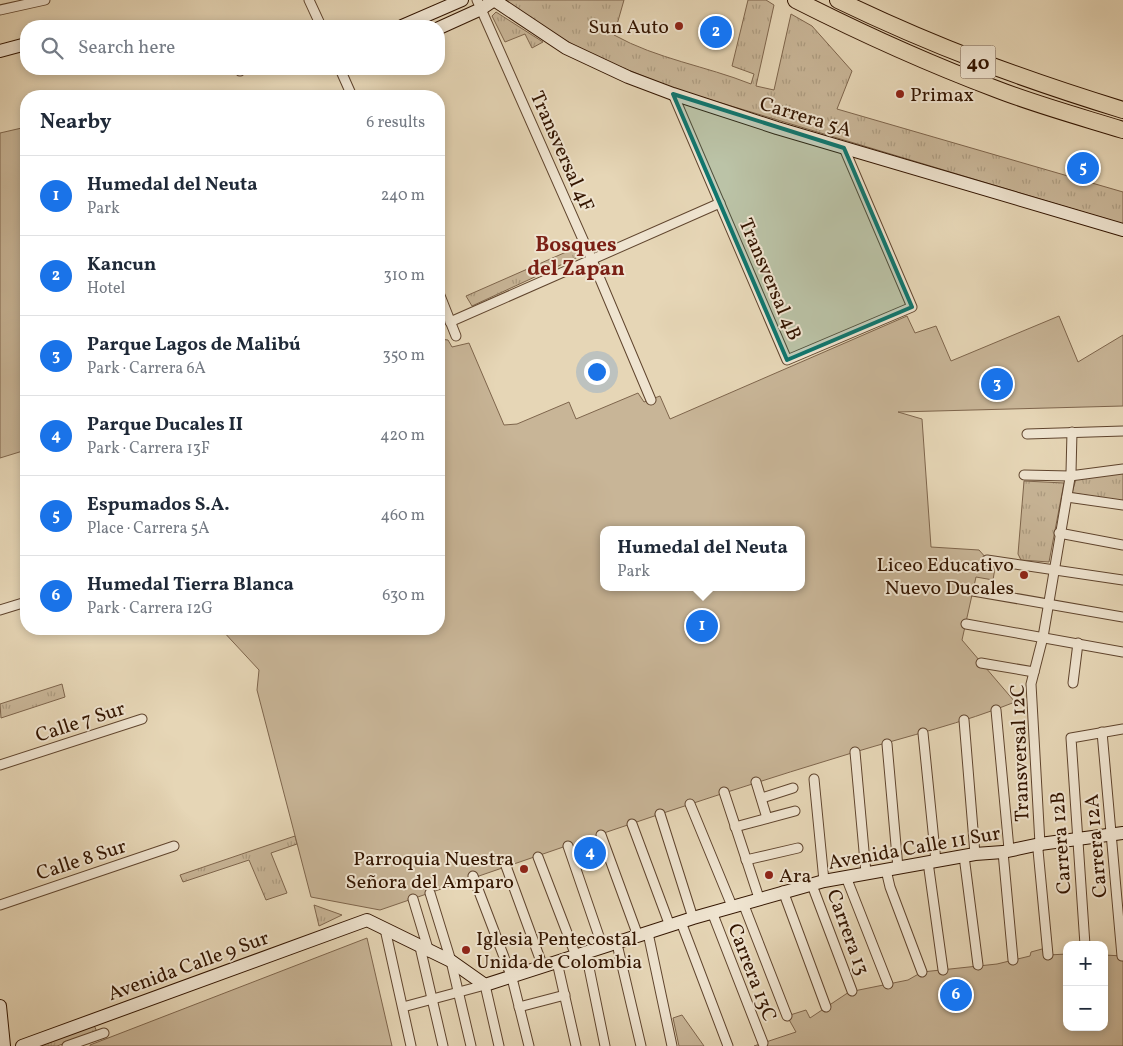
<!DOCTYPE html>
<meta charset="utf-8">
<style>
body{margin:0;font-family:Vollkorn,serif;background:#f2f2f3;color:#1f2937}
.controls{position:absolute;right:15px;bottom:15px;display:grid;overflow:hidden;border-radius:10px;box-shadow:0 2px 8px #0003}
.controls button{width:45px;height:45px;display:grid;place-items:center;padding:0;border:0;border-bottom:1px solid #e0e1e3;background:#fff;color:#1f2937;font:25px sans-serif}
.you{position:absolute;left:596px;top:371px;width:18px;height:18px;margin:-12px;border:4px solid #fff;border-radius:50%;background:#1a73e8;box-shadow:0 0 0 8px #1a73e833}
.badge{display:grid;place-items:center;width:32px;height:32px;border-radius:50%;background:#1a73e8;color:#fff;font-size:16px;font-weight:700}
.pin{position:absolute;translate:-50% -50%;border:2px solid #fff;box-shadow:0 1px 5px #0006}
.popup{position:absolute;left:600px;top:526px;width:205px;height:65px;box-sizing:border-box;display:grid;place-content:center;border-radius:10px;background:#fff;filter:drop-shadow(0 1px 4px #0005);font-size:16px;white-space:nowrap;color:#747a83}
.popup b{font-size:19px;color:#1f2937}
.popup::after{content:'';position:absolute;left:50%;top:100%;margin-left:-10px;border:10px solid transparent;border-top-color:#fff}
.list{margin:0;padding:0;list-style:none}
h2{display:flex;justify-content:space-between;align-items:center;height:65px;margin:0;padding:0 20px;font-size:21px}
h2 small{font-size:16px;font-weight:400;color:#747a83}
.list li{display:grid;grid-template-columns:32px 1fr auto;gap:15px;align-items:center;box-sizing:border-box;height:80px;padding:0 20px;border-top:1px solid #e0e1e3}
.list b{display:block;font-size:19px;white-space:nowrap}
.list p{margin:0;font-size:16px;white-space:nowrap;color:#747a83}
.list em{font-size:16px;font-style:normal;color:#747a83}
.icon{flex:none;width:28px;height:28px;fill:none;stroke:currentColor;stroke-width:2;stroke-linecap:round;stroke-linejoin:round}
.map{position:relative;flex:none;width:1123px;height:1046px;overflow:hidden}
.search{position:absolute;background:#fff;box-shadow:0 2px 8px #0003;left:20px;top:20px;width:425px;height:55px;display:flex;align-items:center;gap:12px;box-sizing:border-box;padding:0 18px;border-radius:20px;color:#747a83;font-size:19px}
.panel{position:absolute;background:#fff;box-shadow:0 2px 8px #0003;left:20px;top:90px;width:425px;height:545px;border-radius:20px}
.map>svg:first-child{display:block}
.grass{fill:url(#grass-tufts);stroke:#7e654c}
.park{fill:#c8b597;stroke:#7e654c;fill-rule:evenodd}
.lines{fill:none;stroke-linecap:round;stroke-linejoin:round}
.street-casing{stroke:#60452e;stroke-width:11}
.secondary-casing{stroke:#331500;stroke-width:14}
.highway-casing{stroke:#331500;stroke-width:18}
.street{stroke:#efe4d0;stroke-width:9}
.secondary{stroke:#efe4d0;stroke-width:12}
.highway{stroke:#e6d6b6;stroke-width:16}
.marked{fill:#0f766e;fill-opacity:0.2;stroke:#0f766e;stroke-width:4;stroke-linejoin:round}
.poi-dot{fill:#8f2418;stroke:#efe4d0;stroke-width:2}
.labels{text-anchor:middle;stroke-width:4;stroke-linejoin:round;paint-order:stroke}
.shield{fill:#efe4d0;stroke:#6b533e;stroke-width:1}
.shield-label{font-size:19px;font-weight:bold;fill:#331500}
.poi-label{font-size:20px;fill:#331500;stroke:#efe4d0;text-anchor:end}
.street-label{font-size:20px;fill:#331500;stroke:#efe4d0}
.neighbourhood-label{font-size:21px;font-weight:bold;fill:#7a1f14;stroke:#efe4d0}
</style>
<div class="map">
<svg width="1123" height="1046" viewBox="0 0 1123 1046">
<defs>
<pattern id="grass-tufts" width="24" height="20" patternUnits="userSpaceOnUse" patternTransform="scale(1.25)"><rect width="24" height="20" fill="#c8b597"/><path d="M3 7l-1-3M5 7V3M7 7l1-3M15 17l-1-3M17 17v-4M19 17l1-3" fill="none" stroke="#ac9b80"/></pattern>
</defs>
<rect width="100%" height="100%" fill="#e6d6b6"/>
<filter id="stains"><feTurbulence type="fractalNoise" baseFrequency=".004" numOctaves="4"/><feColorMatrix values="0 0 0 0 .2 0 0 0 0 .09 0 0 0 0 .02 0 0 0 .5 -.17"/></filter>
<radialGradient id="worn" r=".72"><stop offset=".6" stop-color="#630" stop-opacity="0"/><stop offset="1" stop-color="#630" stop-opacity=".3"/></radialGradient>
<g class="grass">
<path d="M500,0H624L614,35C657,59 706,66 751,84L754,74L732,66L748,0H766L774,5L756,86L774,90L791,14L812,26L852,71L837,109L1123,192V224L678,90L588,54Z"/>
<path d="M496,12L543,42L532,48L525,34L505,42L492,16Z"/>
<path d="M573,249L578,257L472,306L466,296Z"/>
<path d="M1123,473V501L1072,493L1076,479Z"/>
<path d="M1024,481L1064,483L1049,562L1021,560L1018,554Z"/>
<path d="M62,684L65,697L1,718L0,704Z"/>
<path d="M295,836L297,844L271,853L287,893L266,900L249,860L183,882L180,875Z"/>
<path d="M314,905L342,915L319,926Z"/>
<path d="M94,1025L97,1032L57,1046H35Z"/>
</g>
<g class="park">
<path d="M26,127V450L0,458V133Z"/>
<path d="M907,316L915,333L936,326L951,361L1059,316L1078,362L1123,335V406L898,412L922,419L931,547L979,550L995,568L993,580L976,577L962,640L1015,702C963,723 908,736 855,752C769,778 683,806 598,835L608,862L581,868L572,844L380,910L311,897L257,690L259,670L221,629H439V339L448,340L452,347L469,343L504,425L517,424L569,402L576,419L638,393L644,402L660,396L670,419ZM603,530H801V587H603Z"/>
<path d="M367,938L392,1046H90V1045Z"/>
<path d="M1042,949L1048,955L1067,954V1027H1104V955L1123,956V1046H754L796,1032L787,1016L806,1010L810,1018L849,992L908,980L922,972L997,964L1030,956L1031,952Z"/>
<path d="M682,1015L704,1046H679L673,1018Z"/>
</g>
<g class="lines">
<g class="street-casing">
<g id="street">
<path d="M309,0L321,26"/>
<path d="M477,0L592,260L651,400"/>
<path d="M0,10L45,0"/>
<path d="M340,69L352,96"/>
<path d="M240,71V69"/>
<path d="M673,94L787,360L912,307L844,148"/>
<path d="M439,293L456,336"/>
<path d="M450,322L720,203"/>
<path d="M1027,434L1123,431"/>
<path d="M1024,475L1070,476L1123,469"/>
<path d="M1067,497L1123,505"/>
<path d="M1059,533L1123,545"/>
<path d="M987,560L1123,580"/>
<path d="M973,591L1123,617"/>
<path d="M0,610L26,602"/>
<path d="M966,624L1123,652"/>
<path d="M981,663L1034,672"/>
<path d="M1073,683L1078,643"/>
<path d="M996,710L1009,849"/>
<path d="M964,720L975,854"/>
<path d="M1102,732L1122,956"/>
<path d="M923,733L936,861"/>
<path d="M887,744L898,868"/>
<path d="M855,752L866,873"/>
<path d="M0,765L142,719"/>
<path d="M814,779L824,881"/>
<path d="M756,782L767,818"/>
<path d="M724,792L759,898"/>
<path d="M762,798L793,788"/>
<path d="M690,804L732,906"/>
<path d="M660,814L693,918"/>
<path d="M632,824L670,926"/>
<path d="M735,827L795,811"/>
<path d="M601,835L638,936"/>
<path d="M568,846L603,948"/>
<path d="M1003,852L1013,960"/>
<path d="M964,856L978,965"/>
<path d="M538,857L576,956"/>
<path d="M746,860L798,848"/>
<path d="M928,862L943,970"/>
<path d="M506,866L543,967"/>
<path d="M886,870L890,887L922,972"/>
<path d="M473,876L512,978L529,1046"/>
<path d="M846,877L888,984"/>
<path d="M812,885L852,991"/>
<path d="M783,891L826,1007"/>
<path d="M430,893L451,961L471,1046"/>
<path d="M413,899L429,952"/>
<path d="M743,903L787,1016"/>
<path d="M0,905L174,846"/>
<path d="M712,912L763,1043"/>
<path d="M681,922L728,1046"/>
<path d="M385,929L411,1046"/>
<path d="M648,933L672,1046"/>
<path d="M617,944L641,1046"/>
<path d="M1085,945L1071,738L1123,729"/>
<path d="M420,947L443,1046"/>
<path d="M586,953L605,1046"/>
<path d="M1048,955L1038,850L1040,844L1031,684L1043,637L1071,472L1072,432"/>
<path d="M557,962L576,1046"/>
<path d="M403,1007L485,985L499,1046"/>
<path d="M519,1007L565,995"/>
<path d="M67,1046L104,1033"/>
</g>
</g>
<g class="secondary-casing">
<g id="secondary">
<path d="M494,0L566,48L628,77L673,94L777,128L1123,230"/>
<path d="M402,26L462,0"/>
<path d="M439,28L481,9L494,0"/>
<path d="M0,51L26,44"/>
<path d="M0,1006L4,1046"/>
<path d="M22,1046L367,920L451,961L485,985L693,918L824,881L975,854L1003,852L1040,844L1123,833"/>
</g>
</g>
<g class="highway-casing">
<g id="highway">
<path d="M796,0C861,33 927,63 996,89C1037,105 1081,117 1123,130"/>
<path d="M838,0C933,46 1022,79 1123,110"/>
</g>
</g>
<use href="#street" class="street"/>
<use href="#secondary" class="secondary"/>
<use href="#highway" class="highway"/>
</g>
<path class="marked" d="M673,94L844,148L912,307L787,360Z"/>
<g class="poi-dot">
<circle cx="679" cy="26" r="5"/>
<circle cx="900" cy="94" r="5"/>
<circle cx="1024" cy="575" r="5"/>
<circle cx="524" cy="869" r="5"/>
<circle cx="769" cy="875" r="5"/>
<circle cx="466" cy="950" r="5"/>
</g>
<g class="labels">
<rect class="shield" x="960.5" y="45.5" width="35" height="33" rx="4"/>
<g class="shield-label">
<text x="978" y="69">40</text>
</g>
<g class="poi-label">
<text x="669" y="33">Sun Auto</text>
<text x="910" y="101" text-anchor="start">Primax</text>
<text x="1014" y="571">Liceo Educativo<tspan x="1014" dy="23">Nuevo Ducales</tspan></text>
<text x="514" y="865">Parroquia Nuestra<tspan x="514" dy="23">Señora del Amparo</tspan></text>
<text x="779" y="882" text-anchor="start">Ara</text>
<text x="476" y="945" text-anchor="start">Iglesia Pentecostal<tspan x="476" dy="23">Unida de Colombia</tspan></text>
</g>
<g class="street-label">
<text transform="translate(806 116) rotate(17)" y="7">Carrera 5A</text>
<text transform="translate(563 151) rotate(66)" y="7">Transversal 4F</text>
<text transform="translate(771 279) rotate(67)" y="7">Transversal 4B</text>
<text transform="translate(80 721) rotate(-18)" y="7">Calle 7 Sur</text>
<text transform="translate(1019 753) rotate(-92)" y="7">Transversal 12C</text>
<text transform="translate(1060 843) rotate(-94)" y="7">Carrera 12B</text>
<text transform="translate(1095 846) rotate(-95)" y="7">Carrera 12A</text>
<text transform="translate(914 847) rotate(-10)" y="7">Avenida Calle 11 Sur</text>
<text transform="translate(81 859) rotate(-18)" y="7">Calle 8 Sur</text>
<text transform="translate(849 932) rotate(70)" y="7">Carrera 13</text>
<text transform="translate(188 965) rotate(-20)" y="7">Avenida Calle 9 Sur</text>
<text transform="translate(753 972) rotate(69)" y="7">Carrera 13C</text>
</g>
<g class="neighbourhood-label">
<text x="576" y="251">Bosques<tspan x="576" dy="24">del Zapan</tspan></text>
</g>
</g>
<rect width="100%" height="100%" filter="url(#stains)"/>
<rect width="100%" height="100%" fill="url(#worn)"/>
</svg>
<div class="controls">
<button>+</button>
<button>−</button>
</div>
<div class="you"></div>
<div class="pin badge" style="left:702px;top:626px">1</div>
<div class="popup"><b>Humedal del Neuta</b>Park</div>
<div class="pin badge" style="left:716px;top:32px">2</div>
<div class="pin badge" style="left:997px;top:384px">3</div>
<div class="pin badge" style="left:590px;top:853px">4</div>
<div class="pin badge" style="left:1083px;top:168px">5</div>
<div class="pin badge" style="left:956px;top:995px">6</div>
<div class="search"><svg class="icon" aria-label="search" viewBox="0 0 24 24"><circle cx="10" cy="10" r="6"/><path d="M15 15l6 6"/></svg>Search here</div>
<section class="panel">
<h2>Nearby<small>6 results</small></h2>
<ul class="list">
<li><span class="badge">1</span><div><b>Humedal del Neuta</b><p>Park</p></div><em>240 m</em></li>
<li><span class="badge">2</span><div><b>Kancun</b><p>Hotel</p></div><em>310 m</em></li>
<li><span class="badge">3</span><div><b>Parque Lagos de Malibú</b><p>Park · Carrera 6A</p></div><em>350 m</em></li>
<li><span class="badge">4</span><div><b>Parque Ducales II</b><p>Park · Carrera 13F</p></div><em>420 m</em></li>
<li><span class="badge">5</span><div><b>Espumados S.A.</b><p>Place · Carrera 5A</p></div><em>460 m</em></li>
<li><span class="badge">6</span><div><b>Humedal Tierra Blanca</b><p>Park · Carrera 12G</p></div><em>630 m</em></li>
</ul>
</section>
</div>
